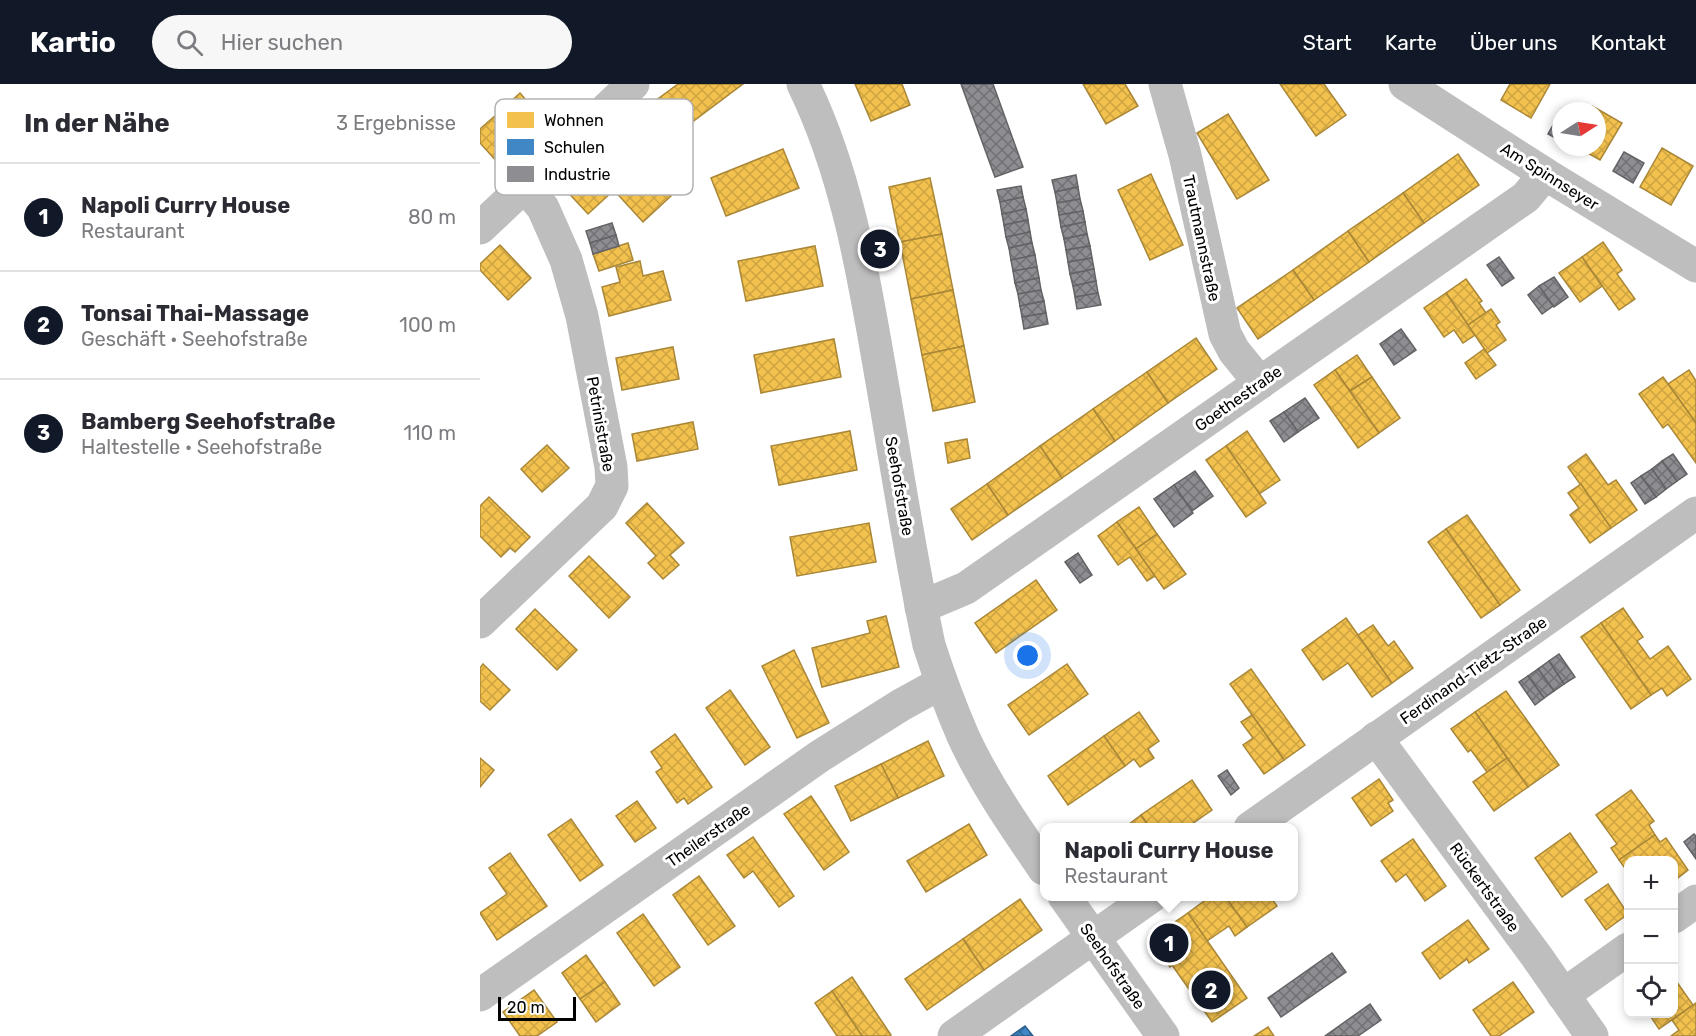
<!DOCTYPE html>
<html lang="de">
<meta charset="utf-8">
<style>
body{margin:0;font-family:Rubik,sans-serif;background:#f7f7f7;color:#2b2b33}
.controls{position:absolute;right:18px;bottom:18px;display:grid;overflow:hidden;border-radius:12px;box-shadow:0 3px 9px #0003}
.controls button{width:54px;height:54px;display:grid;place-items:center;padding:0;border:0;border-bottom:2px solid #e1e1e2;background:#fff;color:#2b2b33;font:30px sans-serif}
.compass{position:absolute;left:1072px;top:18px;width:54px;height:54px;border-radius:50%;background:#fff;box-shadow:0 3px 9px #0003;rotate:78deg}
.scale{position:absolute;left:18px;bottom:15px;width:78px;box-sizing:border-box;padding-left:6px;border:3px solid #000;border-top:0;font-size:16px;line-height:21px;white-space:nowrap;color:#000;-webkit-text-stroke:4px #fff;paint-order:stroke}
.you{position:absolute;left:548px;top:572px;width:21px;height:21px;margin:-15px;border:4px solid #fff;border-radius:50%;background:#1a73e8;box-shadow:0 0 0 9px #1a73e833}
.badge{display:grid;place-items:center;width:39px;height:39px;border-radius:50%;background:#111827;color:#fff;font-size:20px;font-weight:700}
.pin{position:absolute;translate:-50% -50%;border:3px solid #fff;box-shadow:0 2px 6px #0006}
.popup{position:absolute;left:560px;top:739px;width:258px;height:78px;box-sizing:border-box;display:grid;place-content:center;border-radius:12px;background:#fff;filter:drop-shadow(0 2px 4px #0005);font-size:20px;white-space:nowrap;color:#7c7c81}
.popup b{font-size:22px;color:#2b2b33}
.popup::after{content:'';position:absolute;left:50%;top:100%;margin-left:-12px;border:12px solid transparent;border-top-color:#fff}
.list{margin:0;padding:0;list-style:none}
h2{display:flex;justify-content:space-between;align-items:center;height:78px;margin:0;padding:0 24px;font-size:26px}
h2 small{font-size:20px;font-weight:400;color:#7c7c81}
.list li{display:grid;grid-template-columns:39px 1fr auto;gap:18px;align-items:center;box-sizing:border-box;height:108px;padding:0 24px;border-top:2px solid #e1e1e2}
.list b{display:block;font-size:22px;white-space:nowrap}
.list p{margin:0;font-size:20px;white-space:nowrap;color:#7c7c81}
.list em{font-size:20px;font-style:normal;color:#7c7c81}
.icon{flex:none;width:33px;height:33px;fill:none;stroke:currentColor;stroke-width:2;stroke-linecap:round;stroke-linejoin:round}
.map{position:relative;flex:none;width:1216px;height:952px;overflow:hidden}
header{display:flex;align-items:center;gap:36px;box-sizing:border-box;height:84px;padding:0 30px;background:#111827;color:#fff}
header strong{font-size:28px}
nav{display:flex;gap:33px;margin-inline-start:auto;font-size:21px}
.search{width:420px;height:54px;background:#f7f7f7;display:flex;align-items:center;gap:15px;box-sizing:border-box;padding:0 21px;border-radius:33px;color:#7c7c81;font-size:22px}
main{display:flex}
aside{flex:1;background:#fff}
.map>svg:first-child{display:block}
.homes{fill:url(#homes-cross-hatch);stroke:#a98737;stroke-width:1.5}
.schools{fill:url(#schools-cross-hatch);stroke:#2c5f8a;stroke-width:1.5}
.industry{fill:url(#industry-cross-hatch);stroke:#636366;stroke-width:1.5}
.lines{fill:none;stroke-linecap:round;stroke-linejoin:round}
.minor{stroke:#bebebe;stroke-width:33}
.labels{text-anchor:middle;stroke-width:6;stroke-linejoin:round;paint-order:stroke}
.street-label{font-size:16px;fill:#000;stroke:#fff}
.key{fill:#fff;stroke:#b2b2b2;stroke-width:1.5}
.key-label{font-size:16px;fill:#000}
</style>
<header>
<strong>Kartio</strong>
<div class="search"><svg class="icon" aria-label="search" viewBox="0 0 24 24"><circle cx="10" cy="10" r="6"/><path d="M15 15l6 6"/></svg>Hier suchen</div>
<nav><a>Start</a><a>Karte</a><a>Über uns</a><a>Kontakt</a></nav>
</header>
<main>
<aside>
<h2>In der Nähe<small>3 Ergebnisse</small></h2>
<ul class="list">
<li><span class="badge">1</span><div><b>Napoli Curry House</b><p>Restaurant</p></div><em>80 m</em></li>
<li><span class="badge">2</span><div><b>Tonsai Thai-Massage</b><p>Geschäft · Seehofstraße</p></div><em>100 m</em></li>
<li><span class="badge">3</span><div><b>Bamberg Seehofstraße</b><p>Haltestelle · Seehofstraße</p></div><em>110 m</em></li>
</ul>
</aside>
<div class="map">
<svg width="1216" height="952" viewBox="0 0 1216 952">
<defs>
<pattern id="homes-cross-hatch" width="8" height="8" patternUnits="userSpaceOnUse" patternTransform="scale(1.5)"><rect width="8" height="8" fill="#f2c14e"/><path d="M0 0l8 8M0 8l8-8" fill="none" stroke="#cea442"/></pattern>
<pattern id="schools-cross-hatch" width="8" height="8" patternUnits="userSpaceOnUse" patternTransform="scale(1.5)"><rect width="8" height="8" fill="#3f88c5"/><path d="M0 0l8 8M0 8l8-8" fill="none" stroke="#326d9e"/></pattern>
<pattern id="industry-cross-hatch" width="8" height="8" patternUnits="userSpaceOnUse" patternTransform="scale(1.5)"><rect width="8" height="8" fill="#8d8d92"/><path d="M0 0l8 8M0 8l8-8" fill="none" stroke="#717175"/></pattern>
</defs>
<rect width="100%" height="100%" fill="#fff"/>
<g class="homes">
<path d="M198,0H263L187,57L163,26Z"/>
<path d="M375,0H422L430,21L391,37Z"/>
<path d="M603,0H645L658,22L626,40Z"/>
<path d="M800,0H844L866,31L836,52Z"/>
<path d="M1030,0H1070L1051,34L1021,16Z"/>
<path d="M40,9L64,37L41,58L17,30Z"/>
<path d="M1112,22L1142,39L1120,76L1097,63H1117V27H1109Z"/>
<path d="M17,30L41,58L18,79L0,59V45Z"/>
<path d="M748,30L789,96L757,115L717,49Z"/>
<path d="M136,53L191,112L163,138L109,79Z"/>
<path d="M1182,64L1213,82L1191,121L1160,103Z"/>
<path d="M303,65L319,104L246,132L231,94Z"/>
<path d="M978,70L999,101L944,139L923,109Z"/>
<path d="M109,79L134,106L108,130L83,103Z"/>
<path d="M671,90L703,161L670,176L638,106Z"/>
<path d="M450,94L462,150L420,158L409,103Z"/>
<path d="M923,109L944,139L889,178L868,147Z"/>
<path d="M868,147L889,178L834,216L813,186Z"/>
<path d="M462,150L473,206L431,215L420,158Z"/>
<path d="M1123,158L1142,186L1137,190L1155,215L1139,226L1102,173Z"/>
<path d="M148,159L153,176L119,187L113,170Z"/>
<path d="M20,161L51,194L28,216L0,186V180Z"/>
<path d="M335,162L343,202L266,217L258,177Z"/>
<path d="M1102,173L1122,202L1100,218L1079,189Z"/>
<path d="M160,177L163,192L183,187L191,216L129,232L122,203L140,198L136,183Z"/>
<path d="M813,186L834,216L778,255L757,224Z"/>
<path d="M986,195L1002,217L999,219L1006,229L988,241L966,209Z"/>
<path d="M473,206L484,262L442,271L431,215Z"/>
<path d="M966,209L995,251L983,259L974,246L964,253L944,224Z"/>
<path d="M1011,225L1020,238L1016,241L1026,256L1007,269L988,241Z"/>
<path d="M716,254L737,285L688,319L667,288Z"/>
<path d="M354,255L361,293L281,309L274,271Z"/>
<path d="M484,262L495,318L453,327L442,271Z"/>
<path d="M193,263L199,295L142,306L136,274Z"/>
<path d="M1004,265L1016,281L996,295L985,279Z"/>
<path d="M877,271L892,293L870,307L855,286Z"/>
<path d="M855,286L899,349L878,364L834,301Z"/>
<path d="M1209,286L1216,297V339L1188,300Z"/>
<path d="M667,288L688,319L635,357L613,325Z"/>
<path d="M892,293L920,334L899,349L870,307Z"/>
<path d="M1183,293L1216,339V379L1188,340L1183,344L1159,310Z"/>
<path d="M613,325L635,357L582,394L560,362Z"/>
<path d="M213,338L218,365L157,377L152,350Z"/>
<path d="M370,347L377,386L299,401L291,362Z"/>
<path d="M767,347L800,396L779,410L746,362Z"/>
<path d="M487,355L490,374L468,379L465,359Z"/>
<path d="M67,361L89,384L62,408L41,385Z"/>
<path d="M560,362L582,394L528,431L507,400Z"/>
<path d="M746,362L786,419L766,433L726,376Z"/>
<path d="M1106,370L1128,401L1136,396L1157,426L1131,444L1088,383Z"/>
<path d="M507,400L528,431L492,456L471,425Z"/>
<path d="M1101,400L1131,444L1110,459L1090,431L1099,424L1088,409Z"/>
<path d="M9,413L50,453L35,468L30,464L21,473L0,452V422Z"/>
<path d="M167,419L204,459L190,471L199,481L183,495L168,479L176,472L146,439Z"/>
<path d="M659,423L677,450L656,465L637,438Z"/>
<path d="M987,431L1040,506L1020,521L966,445Z"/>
<path d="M637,438L675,492L667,497L650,473L638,481L618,452Z"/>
<path d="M389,439L396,478L317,492L310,453Z"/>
<path d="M966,445L1020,521L1001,534L948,458Z"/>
<path d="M677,450L706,490L684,505L656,465Z"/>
<path d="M109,472L150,513L129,534L89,492Z"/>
<path d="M556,496L577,526L516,569L495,539Z"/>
<path d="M1143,524L1163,553L1157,557L1170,575L1188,562L1211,595L1187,612L1182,604L1171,611L1121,539Z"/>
<path d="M55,525L97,566L77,586L36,545Z"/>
<path d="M406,532L419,583L342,603L332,564L390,549L387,537Z"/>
<path d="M866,534L912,599L892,613L868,579L843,596L822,566Z"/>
<path d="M1121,539L1171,611L1151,625L1101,553Z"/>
<path d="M893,541L908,562L914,557L933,584L912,599L878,551Z"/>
<path d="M314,566L349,639L317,654L282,582Z"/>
<path d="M3,580L30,606L10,626L0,617V584Z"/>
<path d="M587,580L608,610L549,651L528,621Z"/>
<path d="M771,585L825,661L804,676L750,600Z"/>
<path d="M250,606L290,663L265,681L226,624Z"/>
<path d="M1026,607L1079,681L1048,703L995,628Z"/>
<path d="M659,628L679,657L668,665L674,674L660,683L654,675L645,682L624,652Z"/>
<path d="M995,628L1027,674L1007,688L991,666L988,668L971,645Z"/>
<path d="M772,631L804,676L784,690L763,661L773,654L761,638Z"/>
<path d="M195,650L232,703L208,720L204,714L197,719L176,688L182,684L171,668Z"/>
<path d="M624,652L645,682L588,721L568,692Z"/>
<path d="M448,657L464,692L418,714L401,680Z"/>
<path d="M0,674L14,686L0,703Z"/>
<path d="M1027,674L1048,703L1014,727L993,698Z"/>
<path d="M401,680L418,714L371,737L355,702Z"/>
<path d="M899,695L913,716L908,719L913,727L891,742L872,714Z"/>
<path d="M712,696L732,726L706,744H670L661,731Z"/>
<path d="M1151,706L1174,737L1169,741L1175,751L1139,776L1131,764L1137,760L1116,731Z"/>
<path d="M331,712L369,768L344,786L304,730Z"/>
<path d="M157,717L176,744L155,758L136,732Z"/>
<path d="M661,731L670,744H644Z"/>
<path d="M91,735L123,781L100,797L68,751Z"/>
<path d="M489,740L507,771L446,808L427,777Z"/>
<path d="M1090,749L1117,788L1082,813L1055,774Z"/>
<path d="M1175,751L1180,758L1186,754L1208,786L1194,797V776H1148L1147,787L1139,776Z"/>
<path d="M273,753L314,812L299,823L273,787L264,794L247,771Z"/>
<path d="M933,755L966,802L945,817L926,790L916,798L901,777Z"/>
<path d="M30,769L67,822L17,856L0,829L27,810L9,784Z"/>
<path d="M219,792L255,842L228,861L193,811Z"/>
<path d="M1128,800L1148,830L1126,846L1105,816Z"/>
<path d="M731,812H745L767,843L755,852L749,842L727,857L708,829Z"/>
<path d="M745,812H790L797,822L767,843Z"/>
<path d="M540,815L562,846L504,886L483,855Z"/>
<path d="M708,829L767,914L732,938L692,881L690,883L670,855Z"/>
<path d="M163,830L200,883L174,902L137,849Z"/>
<path d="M988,836L1009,865L989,879L987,875L960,895L942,869Z"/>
<path d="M483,855L504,886L447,926L425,895Z"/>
<path d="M106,871L125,898L100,915L82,889Z"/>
<path d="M372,893L411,951L410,952H382L352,907Z"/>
<path d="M1194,894L1213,921L1179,945L1169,930H1194Z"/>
<path d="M125,898L140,920L116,938L100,915Z"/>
<path d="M1033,898L1054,928L1019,952H1011L993,926Z"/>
<path d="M54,906L77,938L57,952H40L23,928Z"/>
<path d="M352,907L382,952H357L335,919Z"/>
<path d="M1216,919V952H1191L1199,946L1192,936Z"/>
<path d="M788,943L794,952H774Z"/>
</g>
<path class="schools" d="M545,942L553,952H531Z"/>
<g class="industry">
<path d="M481,0H513L543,83L515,93Z"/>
<path d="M1081,27V57L1068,50Z"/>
<path d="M1144,68L1164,79L1153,99L1133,87Z"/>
<path d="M596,91L598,103L575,108L572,96Z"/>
<path d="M541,102L543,113L520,118L517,106Z"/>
<path d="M598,103L600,115L577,119L575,108Z"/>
<path d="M543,113L546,125L522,130L520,118Z"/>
<path d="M600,115L603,127L579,131L577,119Z"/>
<path d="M546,125L548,136L524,141L522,130Z"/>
<path d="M603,127L605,138L581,143L579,131Z"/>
<path d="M548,136L550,148L526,153L524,141Z"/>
<path d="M605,138L607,150L584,155L581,143Z"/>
<path d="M132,139L136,151L110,159L106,147Z"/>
<path d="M550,148L552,159L529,164L526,153Z"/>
<path d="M607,150L610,162L586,166L584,155Z"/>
<path d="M136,151L139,162L113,170L110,159Z"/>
<path d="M552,159L555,171L531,176L529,164Z"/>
<path d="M610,162L612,174L588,178L586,166Z"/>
<path d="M555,171L557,183L533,187L531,176Z"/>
<path d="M1019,173L1034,194L1022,202L1007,181Z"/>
<path d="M612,174L614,185L590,190L588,178Z"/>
<path d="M557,183L559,194L535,199L533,187Z"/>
<path d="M614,185L616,197L593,202L590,190Z"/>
<path d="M1074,193L1088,213L1074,223L1059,202Z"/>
<path d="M559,194L561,206L538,210L535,199Z"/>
<path d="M616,197L618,209L595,213L593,202Z"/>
<path d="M1059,202L1073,222L1062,230L1048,211Z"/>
<path d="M561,206L564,217L540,222L538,210Z"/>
<path d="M618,209L621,221L597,225L595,213Z"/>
<path d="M564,217L566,229L542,233L540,222Z"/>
<path d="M566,229L568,240L544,245L542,233Z"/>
<path d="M921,245L936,266L914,281L900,260Z"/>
<path d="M825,314L839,334L818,348L804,328Z"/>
<path d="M804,328L818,348L804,358L790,337Z"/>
<path d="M1193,370L1207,390L1197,397L1182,377Z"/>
<path d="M1182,377L1197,397L1186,405L1172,385Z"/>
<path d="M1172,385L1186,405L1176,413L1161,392Z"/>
<path d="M715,387L733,412L712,427L694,401Z"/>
<path d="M1161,392L1176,413L1165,420L1151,399Z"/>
<path d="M694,401L713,429L694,443L674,415Z"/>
<path d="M598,469L612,491L600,499L585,478Z"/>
<path d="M1079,570L1095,593L1084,600L1069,577Z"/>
<path d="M1069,577L1084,600L1074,607L1058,585Z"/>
<path d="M1058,585L1074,607L1064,614L1048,592Z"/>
<path d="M1048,592L1064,614L1055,621L1039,598Z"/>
<path d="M747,686L759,704L751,711L738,692Z"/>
<path d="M1214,750L1216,752V775L1204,758Z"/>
<path d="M852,869L866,888L801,933L788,914Z"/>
<path d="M890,920L901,936L878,952H845Z"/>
</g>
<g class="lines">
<g class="minor">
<path d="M323,0C365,86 382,182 398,275C415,371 429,467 449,561C459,592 470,622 483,652C504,698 535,743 564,785"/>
<path d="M685,0L705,71L745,250L754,267L780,299"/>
<path d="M925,0L1065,90L1216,182"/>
<path d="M0,144L153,0"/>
<path d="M441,523L486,504L1046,113L1065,90"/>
<path d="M0,538L122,422L132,402L131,383L102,232L86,176L63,124L45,102"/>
<path d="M896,654L1057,873L1112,952"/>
<path d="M770,744L1216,429"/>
<path d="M584,812L683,952"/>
<path d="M1194,833L1216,817"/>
<path d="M0,911L340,672L421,621L461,599"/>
<path d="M1083,911L1148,865"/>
<path d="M474,952L672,812"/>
</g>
</g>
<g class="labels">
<g class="street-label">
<text transform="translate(1070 92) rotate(32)" y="6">Am Spinnseyer</text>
<text transform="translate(722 154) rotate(78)" y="6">Trautmannstraße</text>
<text transform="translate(758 314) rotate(-35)" y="6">Goethestraße</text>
<text transform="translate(121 340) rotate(80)" y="6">Petrinistraße</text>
<text transform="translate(420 402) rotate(80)" y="6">Seehofstraße</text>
<text transform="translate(993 586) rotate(-35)" y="6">Ferdinand-Tietz-Straße</text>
<text transform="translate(228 751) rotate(-35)" y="6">Theilerstraße</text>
<text transform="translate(1005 803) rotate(54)" y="6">Rückertstraße</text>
<text transform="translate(633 882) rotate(55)" y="6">Seehofstraße</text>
</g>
</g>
<rect x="15" y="15" width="198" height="96" rx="9" class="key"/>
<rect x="27" y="28" width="27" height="16" fill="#f2c14e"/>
<rect x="27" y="55" width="27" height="16" fill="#3f88c5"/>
<rect x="27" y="82" width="27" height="16" fill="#8d8d92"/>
<g class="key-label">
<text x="64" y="42">Wohnen</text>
<text x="64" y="69">Schulen</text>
<text x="64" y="96">Industrie</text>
</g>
</svg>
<div class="controls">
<button>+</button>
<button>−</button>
<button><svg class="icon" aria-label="locate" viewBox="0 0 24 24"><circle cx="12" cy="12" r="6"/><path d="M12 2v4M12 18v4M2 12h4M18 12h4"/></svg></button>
</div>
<svg class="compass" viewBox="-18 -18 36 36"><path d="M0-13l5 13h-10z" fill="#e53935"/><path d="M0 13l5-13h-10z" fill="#7c7c81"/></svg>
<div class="scale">20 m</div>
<div class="you"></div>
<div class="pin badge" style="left:689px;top:859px">1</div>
<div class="popup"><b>Napoli Curry House</b>Restaurant</div>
<div class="pin badge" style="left:731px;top:906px">2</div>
<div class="pin badge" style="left:400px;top:165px">3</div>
</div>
</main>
